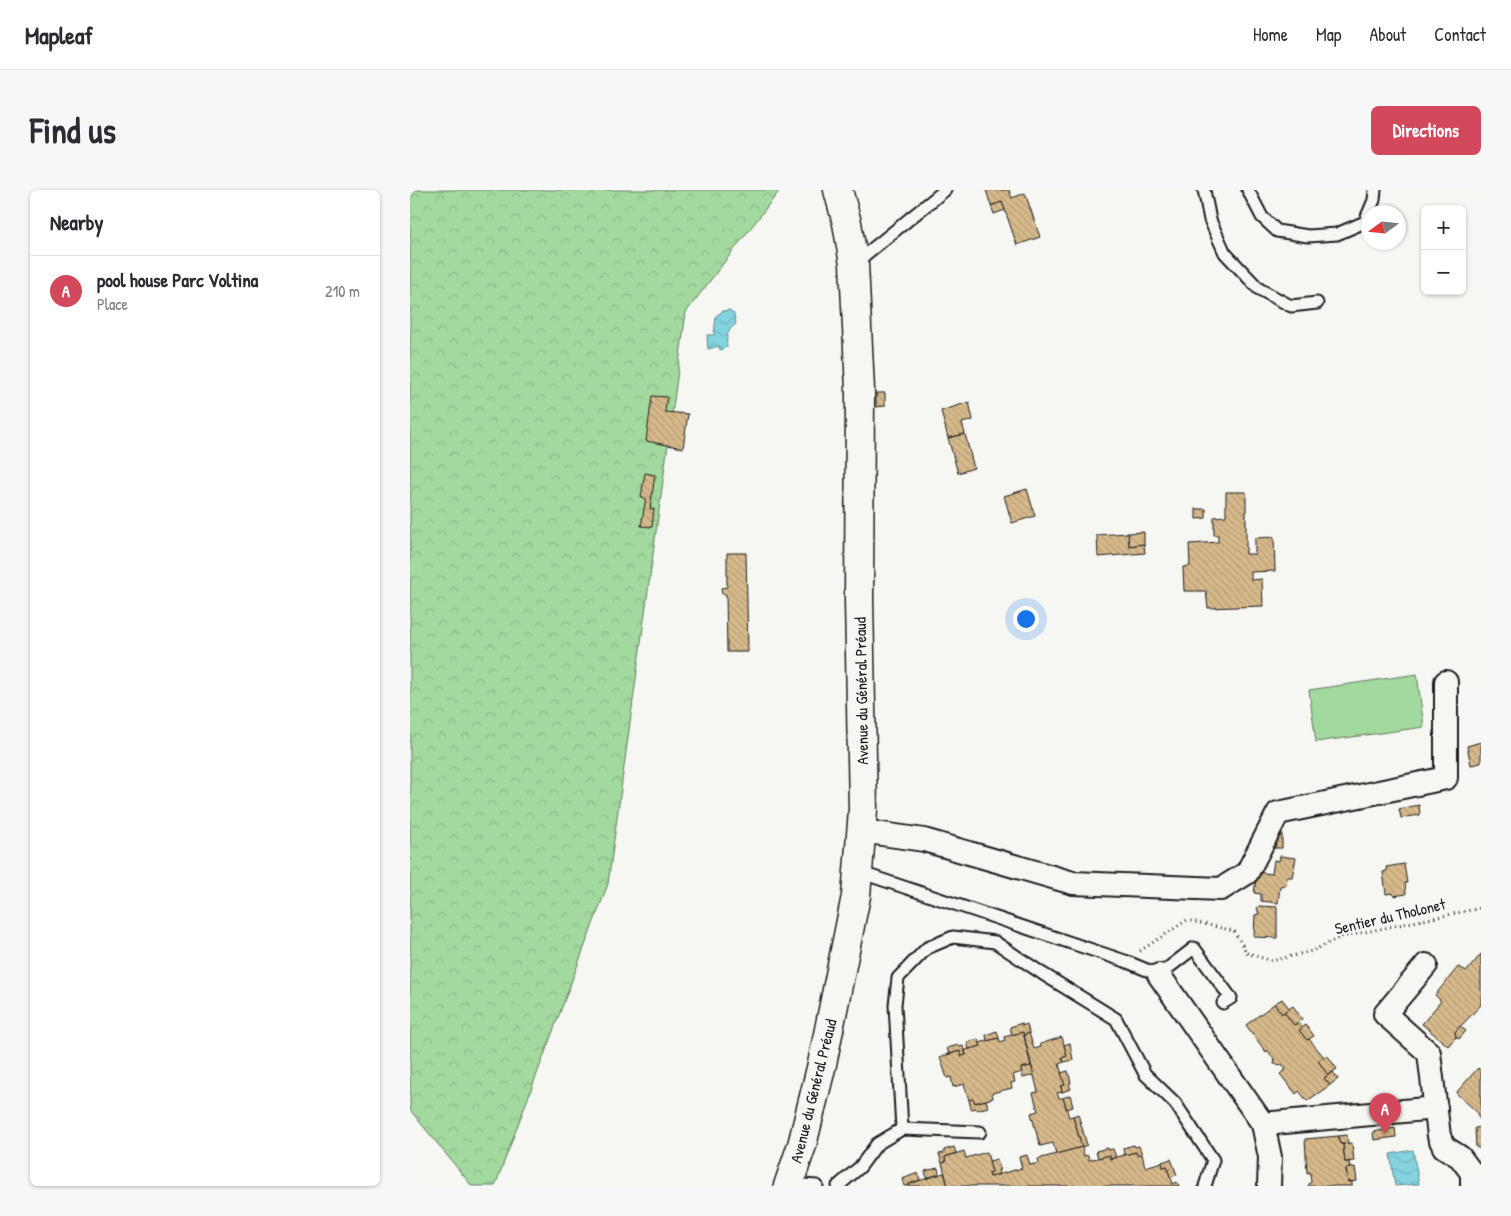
<!DOCTYPE html>
<meta charset="utf-8">
<style>
body{margin:0;font-family:"Patrick Hand",sans-serif;background:#f7f7f7;color:#2b2b33}
.controls{position:absolute;right:15px;top:15px;display:grid;overflow:hidden;border-radius:8px;box-shadow:0 1px 4px #0004}
.controls button{width:45px;height:45px;display:grid;place-items:center;padding:0;border:0;border-bottom:1px solid #e1e1e2;background:#fff;color:#2b2b33;font:25px sans-serif}
.compass{position:absolute;left:951px;top:15px;width:45px;height:45px;border-radius:50%;background:#fff;box-shadow:0 1px 4px #0004;rotate:255deg}
.you{position:absolute;left:615px;top:428px;width:18px;height:18px;margin:-12px;border:4px solid #fff;border-radius:50%;background:#1a73e8;box-shadow:0 0 0 8px #1a73e833}
.badge{display:grid;place-items:center;width:32px;height:32px;border-radius:50%;background:#d1495b;color:#fff;font-size:16px;font-weight:700}
.pin{position:absolute;translate:-50% -41px;filter:drop-shadow(0 1px 2px #0008)}
.pin::after{content:'';position:absolute;top:26px;width:18px;height:15px;background:inherit;clip-path:polygon(0 0,100% 0,50% 100%)}
.list{margin:0;padding:0;list-style:none}
h2{display:flex;justify-content:space-between;align-items:center;height:65px;margin:0;padding:0 20px;font-size:21px}
h2 small{font-size:16px;font-weight:400;color:#7c7c81}
.list li{display:grid;grid-template-columns:32px 1fr auto;gap:15px;align-items:center;box-sizing:border-box;height:70px;padding:0 20px;border-top:1px solid #e1e1e2}
.list b{display:block;font-size:19px;white-space:nowrap}
.list p{margin:0;font-size:16px;white-space:nowrap;color:#7c7c81}
.list em{font-size:16px;font-style:normal;color:#7c7c81}
.map{position:relative;flex:none;width:1071px;height:996px;overflow:hidden;border-radius:8px}
header{display:flex;align-items:center;gap:30px;box-sizing:border-box;height:70px;padding:0 25px;background:#fff;border-bottom:1px solid #e1e1e2}
header strong{font-size:24px}
nav{display:flex;gap:28px;margin-inline-start:auto;font-size:18px}
.intro{display:flex;align-items:center;justify-content:space-between;box-sizing:border-box;height:120px;padding:0 30px}
h1{margin:0;font-size:35px}
.button{padding:12px 22px;border-radius:8px;background:#d1495b;color:#fff;font-size:18px;font-weight:700}
main{display:flex;gap:30px;padding:0 30px}
aside{flex:1;background:#fff;border-radius:8px;box-shadow:0 1px 4px #0004}
.map>svg:first-child{display:block}
.grass{fill:#a2d99e;stroke:#5f7a5d}
.forest{fill:url(#forest-crowns);stroke:#5f7a5d}
.water{fill:url(#water-waves);stroke:#5a8a92}
.building{fill:url(#building-back-hatch);stroke:#1c1c1c}
.lines{fill:none;stroke-linecap:round;stroke-linejoin:round}
.lane-casing{stroke:#1c1c1c;stroke-width:15}
.street-casing{stroke:#1c1c1c;stroke-width:26}
.secondary-casing{stroke:#1c1c1c;stroke-width:31}
.path{stroke:#1c1c1c;stroke-width:3;stroke-dasharray:1 4;stroke-linecap:butt}
.lane{stroke:#f6f6f2;stroke-width:11}
.street{stroke:#f6f6f2;stroke-width:22}
.secondary{stroke:#f6f6f2;stroke-width:28}
.labels{text-anchor:middle;stroke-width:4;stroke-linejoin:round;paint-order:stroke}
.street-label{font-size:16px;fill:#1c1c1c;stroke:#f6f6f2}
</style>
<header>
<strong>Mapleaf</strong>
<nav><a>Home</a><a>Map</a><a>About</a><a>Contact</a></nav>
</header>
<div class="intro"><h1>Find us</h1><a class="button">Directions</a></div>
<main>
<aside>
<h2>Nearby<small></small></h2>
<ul class="list">
<li><span class="badge">A</span><div><b>pool house Parc Voltina</b><p>Place</p></div><em>210 m</em></li>
</ul>
</aside>
<div class="map">
<svg width="1071" height="996" viewBox="0 0 1071 996">
<defs>
<pattern id="forest-crowns" width="20" height="18" patternUnits="userSpaceOnUse" patternTransform="scale(1.25)"><rect width="20" height="18" fill="#a2d99e"/><path d="M2 6a3 3 0 1 1 6 0M12 15a3 3 0 1 1 6 0" fill="none" stroke="#8bba88"/></pattern>
<pattern id="water-waves" width="16" height="10" patternUnits="userSpaceOnUse" patternTransform="scale(1.25)"><rect width="16" height="10" fill="#84d3e1"/><path d="M0 5q4-4 8 0t8 0" fill="none" stroke="#71b5c0"/></pattern>
<pattern id="building-back-hatch" width="6" height="6" patternUnits="userSpaceOnUse" patternTransform="scale(1.25)"><rect width="6" height="6" fill="#d7b98b"/><path d="M-1 5l2 2M0 0l6 6M5-1l2 2" fill="none" stroke="#b89e77"/></pattern>
</defs>
<rect width="100%" height="100%" fill="#f6f6f2"/>
<filter id="ink" filterUnits="userSpaceOnUse"><feTurbulence type="fractalNoise" baseFrequency=".02" numOctaves="2"/><feDisplacementMap in="SourceGraphic" scale="10" xChannelSelector="R" yChannelSelector="G"/><feConvolveMatrix kernelMatrix="1 2 1 2 8 2 1 2 1" color-interpolation-filters="sRGB"/></filter>
<g filter="url(#ink)">
<path class="grass" d="M1007,484L1014,537L906,552L899,500Z"/>
<path class="forest" d="M0,0H370L276,122L198,694L85,996H62L0,920Z"/>
<g class="water">
<path d="M320,120L324,124L326,134C317,140 316,147 317,157L310,160L309,156L298,159L297,145H304L306,126L313,121Z"/>
<path d="M1003,960L1009,994L985,996L980,964Z"/>
</g>
<g class="building">
<path d="M576,0H599L602,8L615,3L630,47L607,55L592,12L581,16Z"/>
<path d="M592,12L595,20L584,24L581,16Z"/>
<path d="M466,203H475V216L466,217Z"/>
<path d="M242,206L257,207L255,222L278,224L273,258L236,251Z"/>
<path d="M559,212L563,230L552,233L555,244L538,248L531,221Z"/>
<path d="M555,244L564,278L548,283L538,248Z"/>
<path d="M235,283L245,285L240,319H244L242,337L231,336L236,308L231,307Z"/>
<path d="M617,299L625,326L602,333L594,306Z"/>
<path d="M816,302H836V364H845V348L864,347L865,381L841,382V390L852,389L853,416L798,418L796,401H774L773,377L780,376L779,354L808,352V345H804V327L816,326Z"/>
<path d="M786,319H796V328L786,329Z"/>
<path d="M734,342V354L719,356L718,343Z"/>
<path d="M718,343L719,356L734,354L735,363L688,367L687,345Z"/>
<path d="M317,363H336L338,462H317L316,404H312L311,398L317,397Z"/>
<path d="M1071,552V573L1061,575L1057,556Z"/>
<path d="M1009,615L1010,625L991,628L989,619Z"/>
<path d="M872,643V658H864V646Z"/>
<path d="M870,666L886,668L882,687H877L876,695L870,696L868,713L851,711V704L844,703L847,682L862,684L864,670L869,671Z"/>
<path d="M994,674L997,693H995L996,704L984,706L983,703L976,704L973,682L977,681L976,677Z"/>
<path d="M849,716L867,717V748L844,747L845,725L849,724L847,718Z"/>
<path d="M1071,764V815L1045,842L1046,847L1038,856L1012,834L1031,811L1025,805L1048,777L1057,781Z"/>
<path d="M872,809L879,818L872,824L864,814Z"/>
<path d="M864,814L872,824L874,822L884,835L888,833L893,838L889,840L897,850L899,849L914,867L908,871L918,885L914,888L920,895L897,911L889,901L886,904L870,884L876,879L873,875L864,874L865,870L857,860L856,862L836,835Z"/>
<path d="M883,816L892,829L884,835L874,822Z"/>
<path d="M612,833V836L617,834L619,843L614,845L613,842L602,845L600,837Z"/>
<path d="M896,835L904,846L897,850L889,840Z"/>
<path d="M1050,836L1056,841L1049,849L1046,847L1045,842Z"/>
<path d="M587,841L589,848L577,851L576,845Z"/>
<path d="M613,842L621,876L611,878L612,882L603,885L605,892L601,893L602,898L582,903L583,908L565,913L563,909L559,910L554,894L543,897L541,887L537,888L530,867L550,861L551,866L556,865L555,860L571,856L569,853L589,848L590,852L595,850L594,847Z"/>
<path d="M619,843L624,859L631,857L630,854L652,847L657,866L652,868L654,872L649,874L655,895L651,896L652,902L647,903L649,908H653L659,927L663,926L672,957L646,964L643,953L630,956L621,923L628,921L623,903L628,902L614,845Z"/>
<path d="M568,849L571,856L559,859L557,852Z"/>
<path d="M660,853L663,870L654,872L652,868L657,866L654,855Z"/>
<path d="M549,855L550,857L553,856L556,865L551,866L550,861L539,864L537,858Z"/>
<path d="M917,865L927,879L918,885L908,871Z"/>
<path d="M621,876L624,885L613,888L611,878Z"/>
<path d="M1068,878L1071,881V931L1067,925L1068,923L1046,903Z"/>
<path d="M658,881L661,893L659,894L661,899L652,902L651,896L655,895L651,883Z"/>
<path d="M923,882L928,889L920,895L914,888Z"/>
<path d="M660,905L663,917L657,919L653,908Z"/>
<path d="M563,909L565,913L576,910L578,917L567,920L566,918L561,919L559,910Z"/>
<path d="M668,924L677,955L672,957L663,926Z"/>
<path d="M1071,937V959L1066,957L1065,938Z"/>
<path d="M985,938L986,947L964,950L963,942Z"/>
<path d="M937,945L938,954H930L928,946Z"/>
<path d="M928,946L930,954H933L935,972H939L940,978L936,979L938,992L942,991V996H899L898,995L901,992L900,982L897,983L895,949Z"/>
<path d="M942,953L944,971L935,972L933,954Z"/>
<path d="M724,955L725,957L729,956L732,964L727,965L726,962L714,965L713,958Z"/>
<path d="M544,957L546,963L535,967L536,972L532,973L529,964L534,963V960Z"/>
<path d="M672,957L674,966L678,965L679,970L700,965V969L726,962L727,965L732,964L735,977L752,972L753,977L757,976L763,994L767,992L769,996H538L532,973L536,972L535,967L554,961L556,968L577,962L582,982L579,983L580,987L612,978L609,967L617,965L620,975L629,973L628,969Z"/>
<path d="M698,958V960L703,959L706,967L700,969V965L688,968L686,961Z"/>
<path d="M587,969L590,980H588L589,984L580,987L579,983L582,982L579,971Z"/>
<path d="M761,969L767,985L760,987L757,976L753,977L752,972Z"/>
<path d="M945,977L947,991L938,992L936,979Z"/>
<path d="M528,978L529,984L517,988L515,981Z"/>
<path d="M508,983L510,990L499,994V996H494L492,989Z"/>
<path d="M534,983L538,996H499V994Z"/>
</g>
<g class="lines">
<g class="lane-casing">
<g id="lane">
<path d="M794,0L800,30L815,63L849,99L881,116L907,113"/>
<path d="M838,0L852,27L867,41L898,46L927,44L955,32L958,24"/>
<path d="M959,22L964,10L965,0"/>
<path d="M445,73L535,0"/>
<path d="M449,682L715,771L749,785L784,758L821,808L813,813"/>
<path d="M492,939L485,815L488,788L517,758L543,747L585,752L633,784L706,829L735,884L765,913L803,970L795,996"/>
<path d="M379,994L407,996"/>
<path d="M428,996L450,977L467,954L492,939L570,942"/>
</g>
</g>
<g class="street-casing">
<g id="street">
<path d="M451,641L514,650L663,693L811,699L837,683L868,623L1036,588V492"/>
<path d="M1016,775L975,824L1019,863L1029,946L1034,957L1050,967L1062,983V996"/>
<path d="M749,785L853,934L860,967L859,996"/>
<path d="M853,934L1026,918"/>
</g>
</g>
<g class="secondary-casing">
<path id="secondary" d="M378,996L392,955L412,874L446,706L453,620L449,410L450,200L444,74L437,33L428,0"/>
</g>
<path class="path" d="M730,761L777,730L824,741L837,763L862,771L902,761L931,747L1071,718"/>
<use href="#lane" class="lane"/>
<use href="#street" class="street"/>
<use href="#secondary" class="secondary"/>
</g>
</g>
<g class="labels">
<g class="street-label">
<text transform="translate(451 501) rotate(-91)" y="6">Avenue du Général Préaud</text>
<text transform="translate(980 726) rotate(-13)" y="6">Sentier du Tholonet</text>
<text transform="translate(403 901) rotate(-76)" y="6">Avenue du Général Préaud</text>
</g>
</g>
</svg>
<div class="controls">
<button>+</button>
<button>−</button>
</div>
<svg class="compass" viewBox="-18 -18 36 36"><path d="M0-13l5 13h-10z" fill="#e53935"/><path d="M0 13l5-13h-10z" fill="#7c7c81"/></svg>
<div class="you"></div>
<div class="pin badge" style="left:975px;top:944px">A</div>
</div>
</main>
